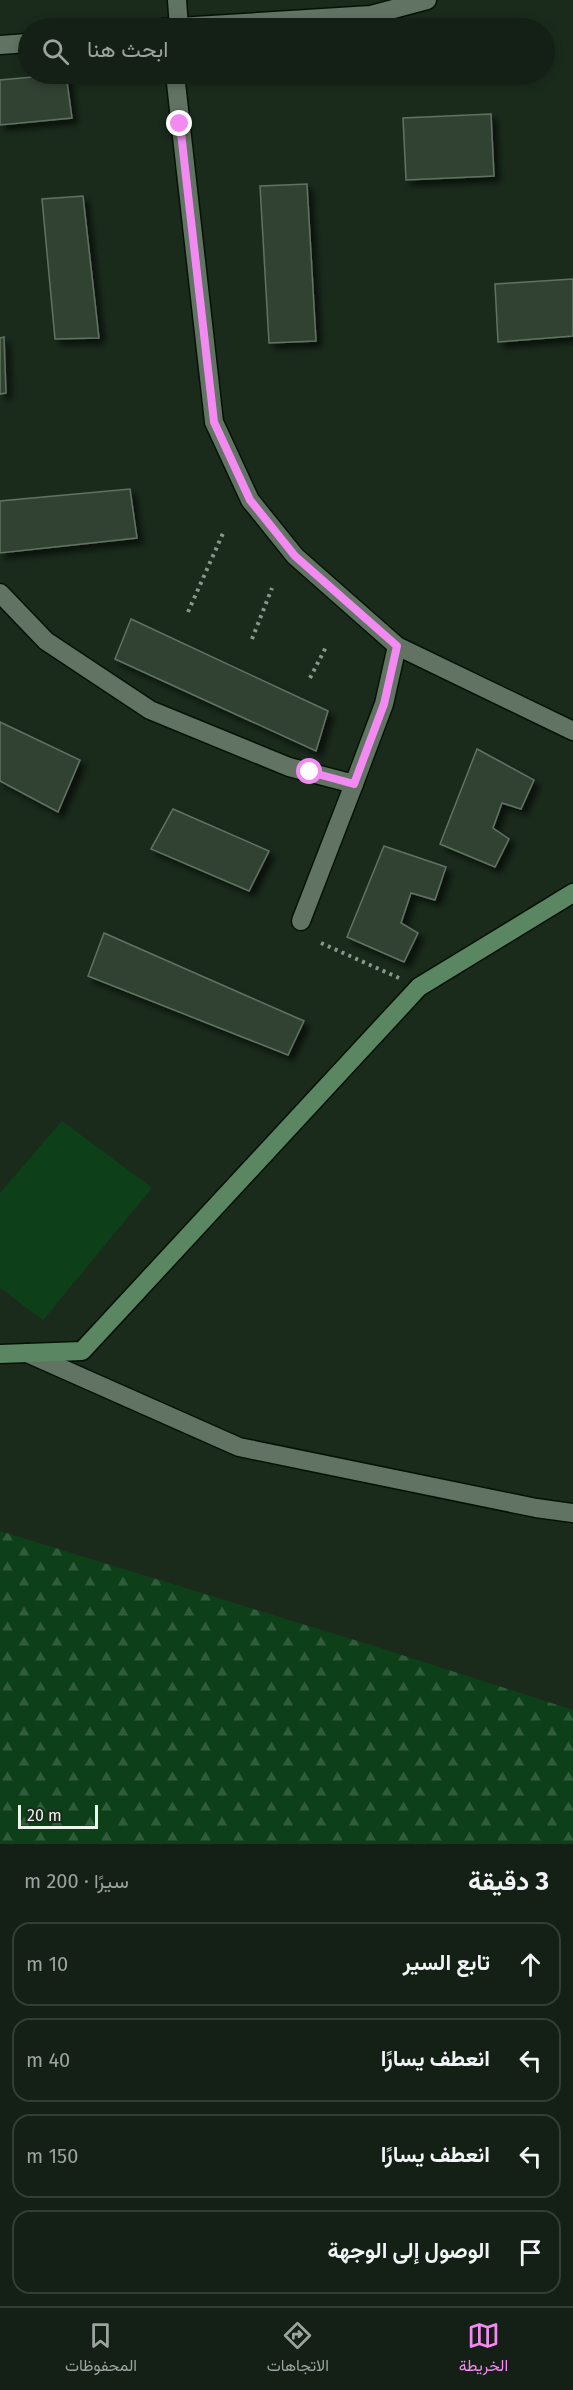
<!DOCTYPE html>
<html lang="ar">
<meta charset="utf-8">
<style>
body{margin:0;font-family:"Fira Sans",Vazirmatn,sans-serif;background:#1d281e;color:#f1f3f6;direction:rtl}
.scale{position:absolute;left:18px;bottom:15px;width:80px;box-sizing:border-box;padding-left:6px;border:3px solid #ebf5eb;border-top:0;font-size:16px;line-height:21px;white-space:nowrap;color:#ebf5eb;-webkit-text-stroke:4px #1a2b1c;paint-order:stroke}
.stop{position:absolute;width:18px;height:18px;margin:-14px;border:4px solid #f38af2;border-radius:50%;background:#fff}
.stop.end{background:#f38af2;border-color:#fff;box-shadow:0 2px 6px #0008}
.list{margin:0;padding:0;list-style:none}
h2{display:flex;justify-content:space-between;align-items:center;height:78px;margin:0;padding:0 24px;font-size:26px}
h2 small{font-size:20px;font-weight:400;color:#9da3a0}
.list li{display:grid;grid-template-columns:39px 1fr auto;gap:18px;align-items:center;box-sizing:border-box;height:84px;margin:0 12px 12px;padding:0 12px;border:2px solid #333e34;border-radius:18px}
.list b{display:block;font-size:22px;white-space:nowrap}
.list em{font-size:20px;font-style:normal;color:#9da3a0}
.icon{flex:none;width:33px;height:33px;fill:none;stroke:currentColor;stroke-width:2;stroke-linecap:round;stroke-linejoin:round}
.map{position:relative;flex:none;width:573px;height:1844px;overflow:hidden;direction:ltr}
.search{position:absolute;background:#142015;box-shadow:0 3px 9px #0003;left:18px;right:18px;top:18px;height:66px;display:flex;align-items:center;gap:15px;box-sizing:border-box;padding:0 21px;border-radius:33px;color:#9da3a0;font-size:22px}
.sheet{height:462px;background:#142015}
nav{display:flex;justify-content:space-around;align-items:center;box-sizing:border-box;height:84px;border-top:2px solid #333e34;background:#142015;font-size:16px;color:#9da3a0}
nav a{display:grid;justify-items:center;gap:3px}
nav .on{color:#f38af2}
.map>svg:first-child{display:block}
.forest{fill:url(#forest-firs)}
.park{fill:#0d4019}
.building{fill:#314333;stroke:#607362;stroke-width:1.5;filter:url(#shadow)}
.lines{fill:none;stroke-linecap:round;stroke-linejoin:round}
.street-casing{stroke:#041306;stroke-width:21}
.secondary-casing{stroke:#041306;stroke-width:21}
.path{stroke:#8a978b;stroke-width:4;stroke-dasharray:3 4.5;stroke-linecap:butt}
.street{stroke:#617463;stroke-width:18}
.secondary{stroke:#5b8662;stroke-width:18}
.route{stroke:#f38af2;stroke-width:8}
</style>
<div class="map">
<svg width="573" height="1844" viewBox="0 0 573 1844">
<defs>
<pattern id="forest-firs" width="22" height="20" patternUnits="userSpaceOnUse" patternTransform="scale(1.5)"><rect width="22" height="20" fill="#0d4019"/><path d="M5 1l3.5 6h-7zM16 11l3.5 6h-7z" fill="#305c3b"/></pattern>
<filter id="shadow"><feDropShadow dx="5.5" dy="5.5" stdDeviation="3" flood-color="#0009"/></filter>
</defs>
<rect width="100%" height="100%" fill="#1a2b1c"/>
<path class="forest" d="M0,1531L377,1647L573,1710V1844H0Z"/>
<path class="park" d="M62,1121L152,1188L43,1320L0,1288V1193Z"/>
<g class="building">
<path d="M66,74L72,118L0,125V80Z"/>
<path d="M491,114L494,176L406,180L403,118Z"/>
<path d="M307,184L316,341L269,343L260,186Z"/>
<path d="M83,196L99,338L55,339L42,199Z"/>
<path d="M573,279V336L498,342L495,284Z"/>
<path d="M4,337L6,393L0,394V338Z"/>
<path d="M130,489L137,538L0,553V501Z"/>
<path d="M131,619L328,711L316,751L115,659Z"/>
<path d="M0,722L80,760L58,812L0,781Z"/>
<path d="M477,749L534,780L521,809L502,803L493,828L509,839L495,867L440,844Z"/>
<path d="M173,809L269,851L249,891L151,849Z"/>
<path d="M384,846L446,867L435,900L411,893L401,923L418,933L404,962L347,937Z"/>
<path d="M104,933L304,1021L288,1055L88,976Z"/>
</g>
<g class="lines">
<g class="street-casing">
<g id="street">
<path d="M177,0L179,28"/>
<path d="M162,28L371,15L427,0"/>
<path d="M0,45L28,43"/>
<path d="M175,74L214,422L250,500L295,556L397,646L573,731"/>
<path d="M0,593L46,641L150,710L289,767L354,784L384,704L397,646"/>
<path d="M301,921L354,784"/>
<path d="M27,1353L239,1447L536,1508L573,1513"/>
</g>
</g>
<g class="secondary-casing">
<path id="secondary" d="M0,1354L82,1351L419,987L573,893"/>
</g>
<g class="path">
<path d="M188,612L224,531"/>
<path d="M252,639L272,588"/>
<path d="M310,678L326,647"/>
<path d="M321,943L399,978"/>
</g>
<use href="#street" class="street"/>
<use href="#secondary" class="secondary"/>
</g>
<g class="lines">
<path class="route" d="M180,124L214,422L250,500L295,556L397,646L384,704L354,784L310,772"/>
</g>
</svg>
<div class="scale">20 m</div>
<div class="stop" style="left:310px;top:772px"></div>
<div class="stop end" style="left:180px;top:124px"></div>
<div class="search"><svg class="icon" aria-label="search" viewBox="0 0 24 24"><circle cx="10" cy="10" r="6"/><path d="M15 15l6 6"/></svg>ابحث هنا</div>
</div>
<section class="sheet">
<h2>3 دقيقة<small>سيرًا · 200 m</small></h2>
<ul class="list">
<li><svg class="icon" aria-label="ahead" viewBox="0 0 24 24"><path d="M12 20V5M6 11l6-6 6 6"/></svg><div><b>تابع السير</b></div><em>10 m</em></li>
<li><svg class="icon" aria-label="left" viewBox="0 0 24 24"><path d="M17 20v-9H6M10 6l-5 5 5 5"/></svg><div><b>انعطف يسارًا</b></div><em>40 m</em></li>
<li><svg class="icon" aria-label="left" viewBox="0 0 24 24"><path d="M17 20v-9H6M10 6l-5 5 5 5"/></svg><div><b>انعطف يسارًا</b></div><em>150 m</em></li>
<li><svg class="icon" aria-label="arrive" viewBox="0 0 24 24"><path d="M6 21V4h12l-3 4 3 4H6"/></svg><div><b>الوصول إلى الوجهة</b></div></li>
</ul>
</section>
<nav>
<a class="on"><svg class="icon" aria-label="map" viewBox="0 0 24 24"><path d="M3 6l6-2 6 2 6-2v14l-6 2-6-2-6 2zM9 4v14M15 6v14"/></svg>الخريطة</a>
<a><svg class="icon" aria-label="directions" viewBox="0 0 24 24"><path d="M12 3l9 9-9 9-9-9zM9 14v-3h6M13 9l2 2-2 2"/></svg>الاتجاهات</a>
<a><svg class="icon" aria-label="saved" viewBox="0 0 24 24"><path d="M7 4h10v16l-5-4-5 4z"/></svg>المحفوظات</a>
</nav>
